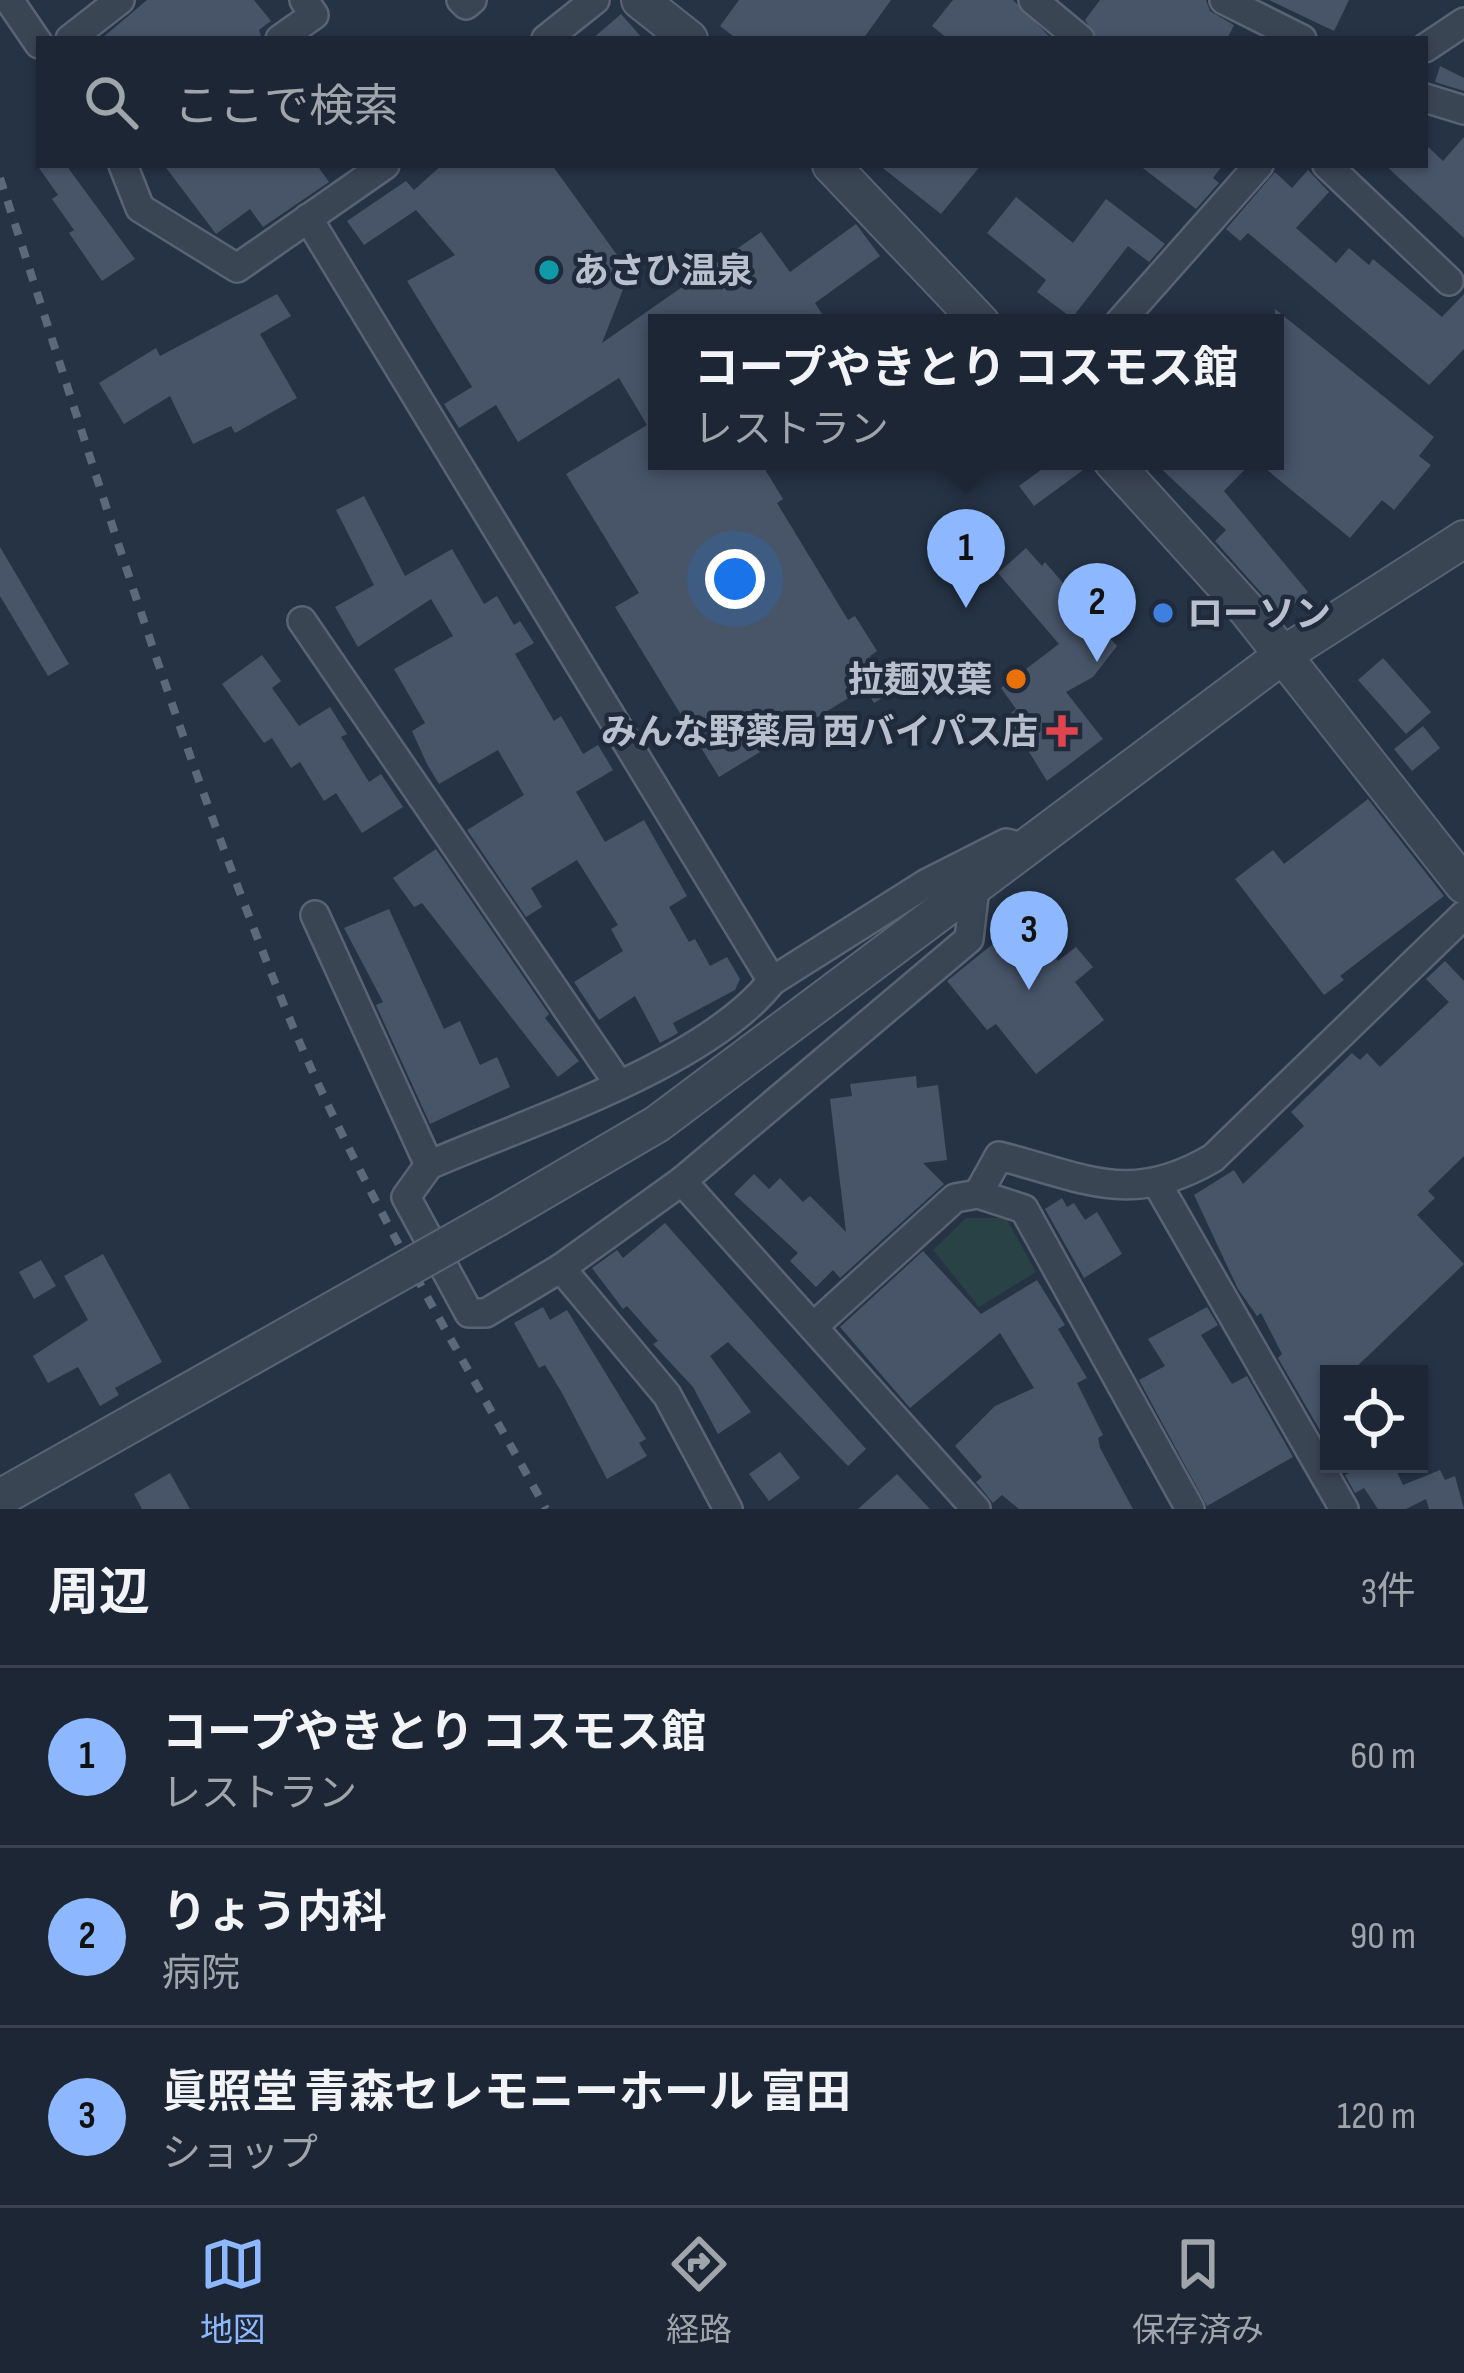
<!DOCTYPE html>
<html lang="ja">
<meta charset="utf-8">
<style>
body{margin:0;font-family:"Sofia Sans Condensed","Noto Sans JP",sans-serif;background:#252e3c;color:#f1f3f6}
.controls{position:absolute;right:36px;bottom:36px;display:grid;overflow:hidden;border-radius:0px;box-shadow:0 3px 9px #0004}
.controls button{width:108px;height:108px;display:grid;place-items:center;padding:0;border:0;border-bottom:3px solid #3a434f;background:#1c2634;color:#f1f3f6;font:60px sans-serif}
.you{position:absolute;left:735px;top:579px;width:42px;height:42px;margin:-30px;border:9px solid #fff;border-radius:50%;background:#1a73e8;box-shadow:0 0 0 18px #1a73e833}
.badge{display:grid;place-items:center;width:78px;height:78px;border-radius:50%;background:#8db7fe;color:#111;font-size:39px;font-weight:700}
.pin{position:absolute;translate:-50% -99px;filter:drop-shadow(0 3px 6px #0008)}
.pin::after{content:'';position:absolute;top:63px;width:42px;height:36px;background:inherit;clip-path:polygon(0 0,100% 0,50% 100%)}
.popup{position:absolute;left:648px;top:314px;width:636px;height:156px;box-sizing:border-box;display:grid;place-content:center;border-radius:0px;background:#1c2634;filter:drop-shadow(0 3px 9px #0005);font-size:39px;white-space:nowrap;color:#a0a5ac}
.popup b{font-size:45px;color:#f1f3f6}
.popup::after{content:'';position:absolute;left:50%;top:100%;margin-left:-24px;border:24px solid transparent;border-top-color:#1c2634}
.list{margin:0;padding:0;list-style:none}
h2{display:flex;justify-content:space-between;align-items:center;height:156px;margin:0;padding:0 48px;font-size:51px}
h2 small{font-size:39px;font-weight:400;color:#a0a5ac}
.list li{display:grid;grid-template-columns:78px 1fr auto;gap:36px;align-items:center;box-sizing:border-box;height:180px;padding:0 48px;border-top:3px solid #3a434f}
.list b{display:block;font-size:45px;white-space:nowrap}
.list p{margin:0;font-size:39px;white-space:nowrap;color:#a0a5ac}
.list em{font-size:39px;font-style:normal;color:#a0a5ac}
.icon{flex:none;width:66px;height:66px;fill:none;stroke:currentColor;stroke-width:2;stroke-linecap:round;stroke-linejoin:round}
.map{position:relative;flex:none;width:1464px;height:1509px;overflow:hidden}
.search{position:absolute;background:#1c2634;box-shadow:0 3px 9px #0004;left:36px;right:36px;top:36px;height:132px;display:flex;align-items:center;gap:30px;box-sizing:border-box;padding:0 42px;border-radius:0px;color:#a0a5ac;font-size:45px}
.sheet{height:696px;background:#1c2634}
nav{display:flex;justify-content:space-around;align-items:center;box-sizing:border-box;height:168px;border-top:3px solid #3a434f;background:#1c2634;font-size:33px;color:#a0a5ac}
nav a{display:grid;justify-items:center;gap:6px}
nav .on{color:#8db7fe}
.map>svg:first-child{display:block}
.green{fill:#284246}
.building{fill:#485569}
.lines{fill:none;stroke-linecap:round;stroke-linejoin:round}
.minor-casing{stroke:#596372;stroke-width:32}
.tertiary-casing{stroke:#596372;stroke-width:40}
.minor{stroke:#3a4554;stroke-width:27}
.tertiary{stroke:#3a4554;stroke-width:36}
.rail{stroke:#5c697b;stroke-width:8;stroke-dasharray:12 12;stroke-linecap:butt}
.tertiary-bridge-casing{stroke:#596372;stroke-width:40;stroke-linecap:butt}
.tertiary-bridge{stroke:#3a4554;stroke-width:36}
.culture-dot{fill:#0f9aa8;stroke:#1f2a3a;stroke-width:4.5}
.shop-dot{fill:#3f7fe0;stroke:#1f2a3a;stroke-width:4.5}
.food-dot{fill:#e8710a;stroke:#1f2a3a;stroke-width:4.5}
.health-dot{fill:#e0444e;stroke:#1f2a3a;stroke-width:4.5}
.labels{text-anchor:middle;stroke-width:9;stroke-linejoin:round;paint-order:stroke}
.poi-label{font-size:36px;font-weight:bold;fill:#b8c0ce;stroke:#1f2a3a;text-anchor:start}
</style>
<div class="map">
<svg width="1464" height="1509" viewBox="0 0 1464 1509">
<rect width="100%" height="100%" fill="#263345"/>
<path class="green" d="M966,1218H1006L1036,1272L979,1307L933,1250Z"/>
<g class="building">
<path d="M147,0H254L271,21L259,30L262,39H101Z"/>
<path d="M739,0H891L863,39H737L720,26Z"/>
<path d="M953,0H1013L1052,39H948L932,26Z"/>
<path d="M1100,0H1206L1210,11L1234,25L1227,39H1098L1085,20Z"/>
<path d="M1269,0H1349L1334,31Z"/>
<path d="M621,14L643,39H592Z"/>
<path d="M1440,66L1464,78V91L1435,82Z"/>
<path d="M1464,137V238L1385,165H1425V144L1443,161Z"/>
<path d="M37,165H66L135,259L102,281L69,233L74,230L52,199L58,195Z"/>
<path d="M164,165H317L329,182L263,227L250,209L216,234Z"/>
<path d="M442,165H552L625,266L626,282L602,343L761,232L790,272L856,224L880,256L815,303L828,323H657V461H760L783,499L777,503L848,620L855,616L877,651L870,656L892,692L874,703L865,688L719,777L615,607L639,593L566,474L647,425L619,378L518,442L496,405L459,428L444,404L472,387L407,281L455,255L416,210L364,245L347,221L406,181L414,190Z"/>
<path d="M879,165H981L941,214Z"/>
<path d="M1139,165H1223L1213,178L1219,183L1196,209Z"/>
<path d="M1308,170L1329,192L1296,228L1336,263L1349,248L1369,265L1373,259L1442,317L1464,294V349L1429,385L1248,233L1240,241L1226,229L1275,172L1292,188Z"/>
<path d="M1016,197L1073,243L1106,199L1165,244L1149,262L1128,246L1072,318L1037,292L1046,280L987,233Z"/>
<path d="M277,294L291,316L260,334L297,398L235,433L231,426L193,444L170,396L124,424L99,383L156,348L160,356Z"/>
<path d="M1275,309L1434,437L1419,456L1431,465L1394,510L1382,500L1350,538L1256,461H1275Z"/>
<path d="M1053,461H1090V465L1034,506L1019,486Z"/>
<path d="M1153,461H1253L1224,491L1308,592L1281,615L1215,541L1226,530Z"/>
<path d="M364,496L405,576L452,549L484,604L497,596L514,625L520,621L534,643L515,654L554,721L561,716L583,754L598,745L613,770L576,792L605,842L644,820L687,896L669,907L689,942L695,939L710,966L727,957L740,979L735,990L673,1023L678,1033L660,1043L635,996L599,1020L574,982L623,951L611,929L618,925L577,860L531,888L542,907L526,917L467,830L524,795L498,750L439,784L427,764L412,731L425,723L394,669L453,636L431,599L358,647L335,607L374,585L336,510Z"/>
<path d="M0,547L69,664L48,676L0,596Z"/>
<path d="M1026,548L1042,566L1045,562L1117,646L1093,677L1066,692L1103,739L1047,781L1007,716L1016,709L1001,688L1059,644L998,573Z"/>
<path d="M262,655L281,681L272,688L299,726L330,707L347,734L341,737L369,782L381,774L403,807L362,833L336,793L324,801L300,762L291,768L272,738L264,743L222,684Z"/>
<path d="M1383,658L1431,712L1406,734L1358,680Z"/>
<path d="M1423,726L1440,748L1412,771L1394,749Z"/>
<path d="M1368,799L1444,896L1340,976L1344,980L1324,995L1235,879L1273,850L1284,864Z"/>
<path d="M436,849L549,1014L545,1018L579,1061L558,1077L422,903L414,907L393,878Z"/>
<path d="M389,909L444,1029L460,1021L480,1065L497,1057L510,1087L430,1124L376,1005L383,1002L344,928Z"/>
<path d="M1024,919L1058,961L1076,947L1093,967L1075,982L1104,1020L1036,1074L996,1024L987,1030L947,981Z"/>
<path d="M1445,961L1464,981V1156L1428,1191L1435,1198L1417,1215L1464,1264L1349,1374H1329L1325,1439L1278,1358L1282,1354L1261,1313L1257,1316L1238,1289L1194,1195L1234,1170L1243,1184L1304,1126L1291,1112L1352,1053L1360,1060L1367,1053L1380,1067L1449,1002L1426,979Z"/>
<path d="M916,1076L917,1088L938,1085L947,1160L923,1163L944,1184L840,1278L833,1270L816,1287L790,1261L798,1253L734,1194L754,1174L769,1189L780,1178L803,1202L810,1196L846,1232L830,1099L852,1096L850,1084Z"/>
<path d="M1062,1198L1067,1207L1074,1203L1085,1220L1097,1212L1122,1254L1084,1278L1045,1209Z"/>
<path d="M665,1223L866,1449L848,1466L728,1342L710,1356L751,1412L718,1434L693,1387L653,1344L658,1341L627,1306L623,1309L592,1268L617,1250L623,1258Z"/>
<path d="M923,1251L981,1314L1037,1280L1065,1325L1058,1329L1087,1378L1077,1383L1103,1435L1098,1438L1100,1448L1133,1509H1019L1002,1495L993,1503L976,1482L982,1477L955,1446L995,1406L1034,1388L1000,1333L910,1408L840,1327Z"/>
<path d="M103,1254L162,1362L115,1388L119,1395L100,1406L78,1367L48,1383L33,1356L88,1320L64,1276Z"/>
<path d="M41,1260L56,1286L34,1299L19,1272Z"/>
<path d="M543,1307L550,1320L567,1310L646,1439L639,1443L647,1456L607,1479L562,1393L545,1365L539,1368L514,1323Z"/>
<path d="M1207,1307L1218,1325L1201,1335L1232,1384L1247,1376L1293,1457L1207,1506L1139,1380L1165,1366L1148,1339Z"/>
<path d="M780,1452L800,1478L769,1501L749,1474Z"/>
<path d="M1350,1464H1393L1403,1485L1440,1470L1445,1480L1455,1476L1464,1509H1429L1426,1499L1406,1509H1378L1364,1488L1355,1493L1345,1475L1354,1471Z"/>
<path d="M170,1473L190,1509H142L134,1494Z"/>
<path d="M897,1474L930,1509H858Z"/>
</g>
<g class="lines">
<g class="minor-casing">
<g id="minor">
<path d="M9,0L39,44"/>
<path d="M461,0L466,5L472,0"/>
<path d="M1033,0L1080,39"/>
<path d="M1224,0L1302,39"/>
<path d="M70,39L120,0"/>
<path d="M280,39L314,15L304,0"/>
<path d="M546,39L595,0"/>
<path d="M1425,48L1464,22"/>
<path d="M1425,98L1464,110"/>
<path d="M123,165L140,208L237,268L385,165"/>
<path d="M1327,165L1449,281"/>
<path d="M308,218L772,981L927,883L1006,843L1023,847"/>
<path d="M1119,323L1259,165"/>
<path d="M302,621L618,1083"/>
<path d="M315,915L429,1165C528,1122 706,1065 772,981"/>
<path d="M429,1165L406,1197L469,1313H486L561,1268"/>
<path d="M682,1181L976,1509"/>
<path d="M1158,1185L1344,1509"/>
<path d="M978,1194L999,1156C1086,1178 1130,1207 1213,1158L1464,915"/>
<path d="M813,1327L955,1198L978,1194L1024,1209L1190,1509"/>
<path d="M728,1509L667,1395L561,1268L682,1181L969,939L975,887"/>
</g>
</g>
<g class="tertiary-casing">
<g id="tertiary">
<path d="M640,0L689,39"/>
<path d="M831,165L981,323"/>
<path d="M1112,461L1248,611L1464,885"/>
<path d="M498,1217L657,1124L1283,655L1464,539"/>
</g>
</g>
<use href="#minor" class="minor"/>
<use href="#tertiary" class="tertiary"/>
<path class="rail" d="M0,178C91,457 176,739 286,1010C357,1183 456,1346 546,1509"/>
<g class="tertiary-bridge-casing">
<path id="tertiary-bridge" d="M0,1498L498,1217"/>
</g>
<use href="#tertiary-bridge" class="tertiary-bridge"/>
</g>
<circle class="culture-dot" cx="549" cy="270" r="12"/>
<circle class="shop-dot" cx="1163" cy="613" r="12"/>
<circle class="food-dot" cx="1016" cy="679" r="12"/>
<path class="health-dot" d="M1056 713h12v12h12v12h-12v12h-12v-12h-12v-12h12z"/>
<g class="labels">
<g class="poi-label">
<text x="573" y="283">あさひ温泉</text>
<text x="1187" y="626">ローソン</text>
<text x="992" y="692" text-anchor="end">拉麺双葉</text>
<text x="1038" y="744" text-anchor="end">みんな野薬局 西バイパス店</text>
</g>
</g>
</svg>
<div class="controls">
<button><svg class="icon" aria-label="locate" viewBox="0 0 24 24"><circle cx="12" cy="12" r="6"/><path d="M12 2v4M12 18v4M2 12h4M18 12h4"/></svg></button>
</div>
<div class="you"></div>
<div class="pin badge" style="left:966px;top:608px">1</div>
<div class="popup"><b>コープやきとり コスモス館</b>レストラン</div>
<div class="pin badge" style="left:1097px;top:662px">2</div>
<div class="pin badge" style="left:1029px;top:990px">3</div>
<div class="search"><svg class="icon" aria-label="search" viewBox="0 0 24 24"><circle cx="10" cy="10" r="6"/><path d="M15 15l6 6"/></svg>ここで検索</div>
</div>
<section class="sheet">
<h2>周辺<small>3件</small></h2>
<ul class="list">
<li><span class="badge">1</span><div><b>コープやきとり コスモス館</b><p>レストラン</p></div><em>60 m</em></li>
<li><span class="badge">2</span><div><b>りょう内科</b><p>病院</p></div><em>90 m</em></li>
<li><span class="badge">3</span><div><b>眞照堂 青森セレモニーホール 富田</b><p>ショップ</p></div><em>120 m</em></li>
</ul>
</section>
<nav>
<a class="on"><svg class="icon" aria-label="map" viewBox="0 0 24 24"><path d="M3 6l6-2 6 2 6-2v14l-6 2-6-2-6 2zM9 4v14M15 6v14"/></svg>地図</a>
<a><svg class="icon" aria-label="directions" viewBox="0 0 24 24"><path d="M12 3l9 9-9 9-9-9zM9 14v-3h6M13 9l2 2-2 2"/></svg>経路</a>
<a><svg class="icon" aria-label="saved" viewBox="0 0 24 24"><path d="M7 4h10v16l-5-4-5 4z"/></svg>保存済み</a>
</nav>
